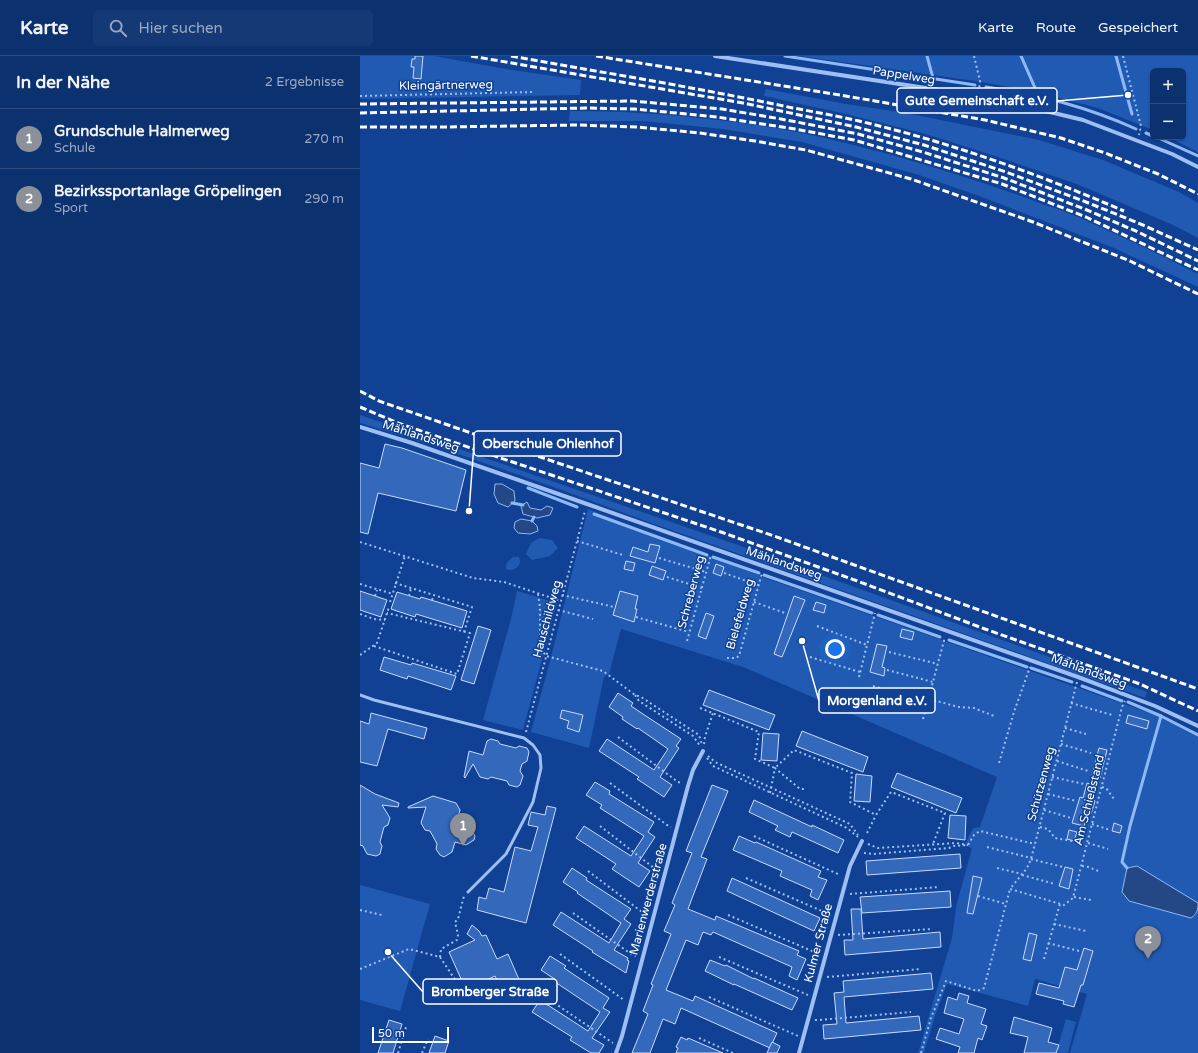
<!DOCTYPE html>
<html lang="de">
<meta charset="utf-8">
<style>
body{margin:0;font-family:"Varela Round",sans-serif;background:#153974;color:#f1f3f6}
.controls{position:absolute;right:12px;top:12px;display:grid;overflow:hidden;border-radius:6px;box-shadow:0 1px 3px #0004}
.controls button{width:36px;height:36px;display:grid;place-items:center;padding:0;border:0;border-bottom:1px solid #2c4c82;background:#0c316f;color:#f1f3f6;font:20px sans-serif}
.scale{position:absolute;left:12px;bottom:10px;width:77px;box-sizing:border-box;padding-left:4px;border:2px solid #fff;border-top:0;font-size:11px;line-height:14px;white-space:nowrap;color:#fff;-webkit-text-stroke:3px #104194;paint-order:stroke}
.you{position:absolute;left:475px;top:593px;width:14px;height:14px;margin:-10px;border:3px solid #fff;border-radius:50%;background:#1a73e8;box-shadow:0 0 0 6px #1a73e833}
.badge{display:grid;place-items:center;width:26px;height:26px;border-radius:50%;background:#8c9099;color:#fff;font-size:13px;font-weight:700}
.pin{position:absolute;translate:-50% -33px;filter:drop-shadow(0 1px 2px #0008)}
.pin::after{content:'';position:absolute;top:21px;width:14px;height:12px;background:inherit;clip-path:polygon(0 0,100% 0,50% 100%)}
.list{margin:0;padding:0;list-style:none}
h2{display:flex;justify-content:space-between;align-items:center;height:52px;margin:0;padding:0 16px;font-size:17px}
h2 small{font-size:13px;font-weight:400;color:#9aa9c3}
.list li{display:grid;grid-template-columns:26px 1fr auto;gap:12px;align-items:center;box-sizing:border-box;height:60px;padding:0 16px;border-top:1px solid #2c4c82}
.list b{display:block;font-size:15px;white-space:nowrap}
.list p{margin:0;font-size:13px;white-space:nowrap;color:#9aa9c3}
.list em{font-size:13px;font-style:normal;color:#9aa9c3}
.icon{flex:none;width:22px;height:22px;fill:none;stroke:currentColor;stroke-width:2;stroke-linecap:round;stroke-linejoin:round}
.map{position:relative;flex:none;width:838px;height:997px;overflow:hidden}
header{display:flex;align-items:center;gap:24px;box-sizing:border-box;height:56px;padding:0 20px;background:#0c316f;border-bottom:1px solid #2c4c82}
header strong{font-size:19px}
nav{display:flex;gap:22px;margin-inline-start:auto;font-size:14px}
.search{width:280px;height:36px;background:#153974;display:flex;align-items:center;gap:10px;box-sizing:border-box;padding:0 14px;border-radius:6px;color:#9aa9c3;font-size:15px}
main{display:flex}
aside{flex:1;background:#0c316f}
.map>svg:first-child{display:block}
.green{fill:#215ab3}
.water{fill:#234885;stroke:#8eb9f7}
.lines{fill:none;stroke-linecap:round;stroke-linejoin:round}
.stream{stroke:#8eb9f7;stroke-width:3}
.building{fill:#3468bb;stroke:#c5dbfe}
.path{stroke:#9dbff4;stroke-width:2;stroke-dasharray:2 3;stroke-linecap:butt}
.service{stroke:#9dbff4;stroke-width:3}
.minor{stroke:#9dbff4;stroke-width:4}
.rail{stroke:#fff;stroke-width:3;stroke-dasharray:7 3;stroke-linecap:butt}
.labels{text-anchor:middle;stroke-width:3;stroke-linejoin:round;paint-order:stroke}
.street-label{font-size:12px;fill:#fff;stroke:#104194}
.leader{fill:none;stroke:#fff;stroke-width:1.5}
.callout-dot{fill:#fff;stroke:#104194;stroke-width:1.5}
.callout{fill:#104194;stroke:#fff;stroke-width:1.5}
.callout-label{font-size:13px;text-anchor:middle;font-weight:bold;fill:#fff}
</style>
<header>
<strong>Karte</strong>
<div class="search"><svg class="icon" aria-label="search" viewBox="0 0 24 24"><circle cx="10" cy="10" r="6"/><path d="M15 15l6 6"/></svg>Hier suchen</div>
<nav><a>Karte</a><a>Route</a><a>Gespeichert</a></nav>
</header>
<main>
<aside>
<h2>In der Nähe<small>2 Ergebnisse</small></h2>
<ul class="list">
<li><span class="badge">1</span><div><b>Grundschule Halmerweg</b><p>Schule</p></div><em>270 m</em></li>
<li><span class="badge">2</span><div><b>Bezirkssportanlage Gröpelingen</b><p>Sport</p></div><em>290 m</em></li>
</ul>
</aside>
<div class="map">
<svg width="838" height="997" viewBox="0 0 838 997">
<rect width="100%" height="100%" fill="#104194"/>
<g class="green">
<path d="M0,0H74L152,14L221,24L220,39L0,43Z"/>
<path d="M440,0H838V96L808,81H823V15H793V74L738,52L672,35L615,25Z"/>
<path d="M406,33L486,48L546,57L679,84L743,104L819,136L838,147V182L813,169L717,128L635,100L566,78L482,57L404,40Z"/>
<path d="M210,55C259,55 309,58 358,64C418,70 477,84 535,100C580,113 625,127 669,143C684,149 699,153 713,159C755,177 797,197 838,218V231L754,192L622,141L559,119L442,86L363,73L284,65H209Z"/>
<path d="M0,359L375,488L787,636L785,642L670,601L297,469L185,428L78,391L0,367Z"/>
<path d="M228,453L411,524L801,661L838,677V997H710L727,938L675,923L668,950L587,928L575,960L564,997H558L592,882L596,851L612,792L605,790L610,777L612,775L613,772L620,771L637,721L383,611L261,573L249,618L244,621L229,692L171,676L192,597Z"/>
<path d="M179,482L192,484L198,492L190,500L172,504L166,498L171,487Z"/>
<path d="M153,501H159C163,509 154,517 146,513C145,507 148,505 153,501Z"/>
<path d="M157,535L197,547L163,674L123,664L151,563Z"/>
<path d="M0,829L70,848L40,955L0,944Z"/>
<path d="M706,963L716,966L708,997H696Z"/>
</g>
<g class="water">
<path d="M135,428H142L154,435L155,445L148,451L138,447L134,438Z"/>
<path d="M167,446L170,452L181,454L187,450L193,452L190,459L177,462L163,458L161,450Z"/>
<path d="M161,463L172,465L177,470L178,475L170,478L158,477L154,472L155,466Z"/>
<path d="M777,810L838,847C838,854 837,858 831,862L769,845L762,836L767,812Z"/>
</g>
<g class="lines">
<g class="stream">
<path d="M425,0L615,29"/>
<path d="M567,0L573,22"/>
<path d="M661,0L679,41"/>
<path d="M756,0L772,58"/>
<path d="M626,31C651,35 676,39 701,46C726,53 752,62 776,73"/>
<path d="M786,77L793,80"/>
<path d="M796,81L838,100"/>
<path d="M168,432L217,451"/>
<path d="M152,447L163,449"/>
<path d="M234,458L347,499"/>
<path d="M172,465L174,461"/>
<path d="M353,501L399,517"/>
<path d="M404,519L512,557"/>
<path d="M518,559L580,581"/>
<path d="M589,584L667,611"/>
<path d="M671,612L712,626"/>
<path d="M722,630L762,645"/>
<path d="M768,646L801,660L838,679"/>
<path d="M767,812L762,806L770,770L801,660"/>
</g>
</g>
<g class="building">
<path d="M55,0H63L61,23L53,22L54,11H51L52,3H55Z"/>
<path d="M25,388L42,392L106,414L96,455L18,437L8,478L0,476V407L19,412Z"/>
<path d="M290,488L300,490L295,507L270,500L273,491L288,496Z"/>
<path d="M266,505L275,507L273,515L264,513Z"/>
<path d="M356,508L364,511L361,520L353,517Z"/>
<path d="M292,510L306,515L303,524L289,519Z"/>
<path d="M0,535L27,544L21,561L0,554Z"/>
<path d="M260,535L278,540L275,553H277L274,566L253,559Z"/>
<path d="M37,536L60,543L61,541L107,555L102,572L56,558L55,561L31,553Z"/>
<path d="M434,540L445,544L422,601L414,598Z"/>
<path d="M456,546L466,549L464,557L453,554Z"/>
<path d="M346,557L354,560L346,583L338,580Z"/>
<path d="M118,570L131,574L114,628L101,624Z"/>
<path d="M542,573L554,576L552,584L540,581Z"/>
<path d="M517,588L527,590L522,611L525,612L524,620L510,616Z"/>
<path d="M24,601L51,609L52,607L96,620L91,634L48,620L47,623L20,614Z"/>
<path d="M349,634L415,659L409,674L343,649Z"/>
<path d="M258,637L273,647L271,650L286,660L321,683L316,690L319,692L300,721L312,729L304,741L277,723L279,721L239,695L247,683L294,714L308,693L278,672L277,673L262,663L263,661L249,651Z"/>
<path d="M202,654L223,659L219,676L207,672L209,665L200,662Z"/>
<path d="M11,657L67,672L64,683L28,673L17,710L0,706V665L9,668Z"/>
<path d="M768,659L789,665L787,673L766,667Z"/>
<path d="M442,675L508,701L503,716L436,690Z"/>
<path d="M403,677L419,678L417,705L401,704Z"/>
<path d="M131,683L138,685L140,688L156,692L159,690L167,692L169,696L167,705L162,708L160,715L163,720L160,729L157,731L149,729L147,725L131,721L128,723L120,721L113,708L105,722L104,721L109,695L123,699L127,685Z"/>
<path d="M739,692L747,694L740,722L732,720Z"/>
<path d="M537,717L602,742L596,757L531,731Z"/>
<path d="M496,718L512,720L510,746L494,745Z"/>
<path d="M235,726L250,735L249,738L294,766L288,776L295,781L278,807L290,815L279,831L252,813L256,808L216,782L224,770L271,800L284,780L240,752L242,749L226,739Z"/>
<path d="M727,727L736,730L732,744L735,745L731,758L728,757L724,770L712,767L720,741L723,742Z"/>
<path d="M0,729L15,738L39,747L38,751L22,749L30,762L28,769L24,771L20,786L22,790L20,798L16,800L7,798L3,790L0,789Z"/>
<path d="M352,729L368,735L341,801L347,803L328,853L355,864L356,860L439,895L437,899L446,903L437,924L429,920L432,911L353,876L351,879L343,876L338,889L326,884L306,934L333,945L335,940L417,977L410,992L321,952L315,968L303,963L290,997H272L288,958L283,955L293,929L291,928L311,878L304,875L315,849L312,847L332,797L326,795Z"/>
<path d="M73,740L96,747L100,754L99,758L107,772L111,773L115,780L114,784L106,789L95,786L92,796L84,801L80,799L76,793L77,788L75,784L70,775L65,774L61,767L66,751L48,752V751Z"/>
<path d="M394,744L452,771V769L484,784L478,797L432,776L430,781L415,774L418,770L389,756Z"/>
<path d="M187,750L196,752L166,867L117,854L119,841L126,843L129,832L144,836L155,791L171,795L178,771L168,769L171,756L185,759Z"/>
<path d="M590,759L606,760L605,784L588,782Z"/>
<path d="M754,767L762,770L760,777L752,775Z"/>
<path d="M709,774L717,776L714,785L707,783Z"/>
<path d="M379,780L395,787L396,786L461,815L458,821L467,824L458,844L450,840L452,834L420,820L422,815L373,794Z"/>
<path d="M600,798L601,812L507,819L506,805Z"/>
<path d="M705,811L713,813L709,833L699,830Z"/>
<path d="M212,812L227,822L226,824L271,853L264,863L271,868L254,894L268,902L267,904L269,905L266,917L232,896L233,895L193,869L201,856L249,887L261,867L217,837L218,836L203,826Z"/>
<path d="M613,820L622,822L613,858L607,857Z"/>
<path d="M372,822L460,862L454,875L367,835Z"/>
<path d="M590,835L591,851L502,857L500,841Z"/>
<path d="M491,853H501L503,883L580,876L581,891L485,899L484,884H493Z"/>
<path d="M112,869L119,875L122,880L126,879L137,903L148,898L161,928L143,937L135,920L106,934L89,896L115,884L107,878Z"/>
<path d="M669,877L677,879L671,905L663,903Z"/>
<path d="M724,892L733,895L723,929H721L714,951L703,948L704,945L676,938L679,927L699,932L705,911L717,914Z"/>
<path d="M190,900L206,910L204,912L249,942L243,952L250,956L232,982L244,989L239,997H231L210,984L212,981L172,956L180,944L228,975L240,956L195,926L196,924L181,914Z"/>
<path d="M350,904L365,910L366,909L394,923V922L438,942L432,954L374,928V929L345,915Z"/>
<path d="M571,917L573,933L484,941L486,967L559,960L561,974L464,983L463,969L477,968L474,937L484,936L483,925Z"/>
<path d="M599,937L609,940L607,947L626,953L621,968L627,970L622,984L618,982L614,997H598L600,991L576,983L580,972L599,978L604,963L584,957L588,941L597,944Z"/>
<path d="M654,961L692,972L688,986L699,989L696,997H664L668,981L650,977Z"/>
<path d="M29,964L42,968L33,997H18Z"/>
<path d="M75,980L89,985L85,997H69Z"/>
<path d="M321,981L327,984L328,982L363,997H316L318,992L316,991Z"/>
<path d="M412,986L420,990L417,997H407Z"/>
</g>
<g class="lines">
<g class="path">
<path d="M614,0L620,25L619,34"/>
<path d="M763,0L781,70L779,79"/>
<path d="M0,40L173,36"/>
<path d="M217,485L263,499"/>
<path d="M0,486L113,522L144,526L201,545"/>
<path d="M299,502L346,516"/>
<path d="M364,517L398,529"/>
<path d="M307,521L342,532"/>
<path d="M35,527L112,551L104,576"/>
<path d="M0,528L33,538"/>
<path d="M178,538L180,552V591L186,600L243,615L275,639L281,641L339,679L342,689"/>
<path d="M202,539L254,551"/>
<path d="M15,540L17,534"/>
<path d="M49,540L51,532"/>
<path d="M72,544L74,539"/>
<path d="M30,546L45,500"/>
<path d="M394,546L425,557"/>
<path d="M198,554L233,563"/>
<path d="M0,558L14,563L25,564"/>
<path d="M276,561L329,576"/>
<path d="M457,570L507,589"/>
<path d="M327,585L351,499"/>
<path d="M14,590L97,618L110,577L27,557"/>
<path d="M529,596L578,608"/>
<path d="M0,599L17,587L29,551"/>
<path d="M450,601L500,616"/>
<path d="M367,602H376L379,600L402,517"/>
<path d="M527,614L573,626"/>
<path d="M499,621L515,557"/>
<path d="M717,626L671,803L667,812L650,833L704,849L713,842L762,651L765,645"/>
<path d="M513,630L568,645"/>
<path d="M275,639L279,645L333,680L340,690"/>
<path d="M569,643L599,651L614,652L634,660"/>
<path d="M711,647L752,659"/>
<path d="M340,652L399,676L395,703L415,712L434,694L492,717L490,746L516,759L531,736L585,757L573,788"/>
<path d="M563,663L585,581"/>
<path d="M705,672L726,678"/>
<path d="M166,676L225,455"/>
<path d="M258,681L318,726L322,727"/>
<path d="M344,688L345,681L353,657"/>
<path d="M701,688L731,697"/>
<path d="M348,700L355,706L490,768L498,779"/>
<path d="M347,702L353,710L487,772L498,781"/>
<path d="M697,705L728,715"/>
<path d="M639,707L654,656L670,611"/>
<path d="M692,721L724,728"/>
<path d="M250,727L307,769L311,771"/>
<path d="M742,731L746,732L754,743"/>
<path d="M410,737L415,712L440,733H446"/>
<path d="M688,738L716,745"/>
<path d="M684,754L711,762"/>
<path d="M732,768L750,774"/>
<path d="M240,770L294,812L300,815"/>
<path d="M680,771L688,773L695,782L712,785"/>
<path d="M507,777L516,759"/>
<path d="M394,780L480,819"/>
<path d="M728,787L748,793"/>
<path d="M508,788L518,792L596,787L608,789"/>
<path d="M627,791L671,802"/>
<path d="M504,797L513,798L589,792L593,790L608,789L614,779L620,775L675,788"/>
<path d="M671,803L703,811"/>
<path d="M722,810L728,811L741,816"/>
<path d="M637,812L662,818"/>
<path d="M228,815L282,856L287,858"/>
<path d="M662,819L695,828"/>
<path d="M386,822L471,859"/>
<path d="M490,838L579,831"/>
<path d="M618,840L646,848"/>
<path d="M714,841L731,844"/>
<path d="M0,854L22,859"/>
<path d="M213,857L271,898L276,900"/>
<path d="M368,859L459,898"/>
<path d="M694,868L726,875"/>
<path d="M478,879L572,873"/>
<path d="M688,887L719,895"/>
<path d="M200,898L264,944"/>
<path d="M80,901L81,893L97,884L98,879L95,866L98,863L104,840"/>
<path d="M359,901L448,939"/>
<path d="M684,903L700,848"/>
<path d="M0,913L49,893L80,901L96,925L100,936L106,941L113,942L122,940"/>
<path d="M467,921L561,913"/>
<path d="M349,941L438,980"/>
<path d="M190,944L253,987"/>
<path d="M455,964H459L551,956"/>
<path d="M339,982L373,997"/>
<path d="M38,997L46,971"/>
<path d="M62,997L68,983"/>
<path d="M561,997L571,962L586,925L617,935L624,932L650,833"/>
</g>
<path class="service" d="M0,639L14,644L164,682L173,689L180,699L181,712L173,746L146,798L108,836"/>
<g class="minor">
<path d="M355,0L592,36L669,51L723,64L812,98L838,111"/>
<path d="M0,371L52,387L227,448L718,621L795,650L838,670"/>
<path d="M256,997L262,980L285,893L328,730L333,714L343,695"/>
<path d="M439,997L490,810L502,785"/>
</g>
<g class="rail">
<path d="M111,0L383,47L496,71L564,89L646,116L726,146L783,169L838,194"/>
<path d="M151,0C245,17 339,32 433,52C455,56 477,60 499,65C589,86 678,118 764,155"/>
<path d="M236,0L480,39L625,64L701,82L745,97L798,118L838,138"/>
<path d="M0,48L272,45L362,53L421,63L498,78L563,96L644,122L727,154L778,176L838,205"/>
<path d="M0,57L226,52L275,53L357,61L435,73L494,84L642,128L726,161L838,214"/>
<path d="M0,71H84L218,69L277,71L340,77L395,85L446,94L551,123L673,166L770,205L838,238"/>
<path d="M0,335L19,345L189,404L414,480L838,633"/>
<path d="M0,351L38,367L99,388L361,476L500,526L625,573L780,628L838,655"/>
</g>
</g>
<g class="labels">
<g class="street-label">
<text transform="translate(544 19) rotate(9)" y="4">Pappelweg</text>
<text transform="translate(86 29) rotate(-1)" y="4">Kleingärtnerweg</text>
<text transform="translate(61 380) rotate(18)" y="4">Mählandsweg</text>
<text transform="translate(424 507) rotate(19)" y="4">Mählandsweg</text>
<text transform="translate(331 536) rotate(-75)" y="4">Schreberweg</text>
<text transform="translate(380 558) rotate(-74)" y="4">Bielefeldweg</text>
<text transform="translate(187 563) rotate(-75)" y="4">Hauschildweg</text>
<text transform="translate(729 615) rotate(20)" y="4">Mählandsweg</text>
<text transform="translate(681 728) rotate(-75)" y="4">Schützenweg</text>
<text transform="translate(729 744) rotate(-76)" y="4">Am Schießstand</text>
<text transform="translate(288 843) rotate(-75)" y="4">Marienwerderstraße</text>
<text transform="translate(458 887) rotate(-75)" y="4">Kulmer Straße</text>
</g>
</g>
<path class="leader" d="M768 39L697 45M109 455L114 388M442 585L459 645M28 896L63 936"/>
<g class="callout-dot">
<circle cx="768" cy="39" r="4"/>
<circle cx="109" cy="455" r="4"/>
<circle cx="442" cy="585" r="4"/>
<circle cx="28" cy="896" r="4"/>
</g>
<g class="callout">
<rect x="537" y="32" width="160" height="25" rx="4"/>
<rect x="114" y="375" width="147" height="25" rx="4"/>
<rect x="459" y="632" width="116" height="25" rx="4"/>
<rect x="63" y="923" width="134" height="25" rx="4"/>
</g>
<g class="callout-label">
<text x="617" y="49">Gute Gemeinschaft e.V.</text>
<text x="188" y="392">Oberschule Ohlenhof</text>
<text x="517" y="649">Morgenland e.V.</text>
<text x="130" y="940">Bromberger Straße</text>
</g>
</svg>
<div class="controls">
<button>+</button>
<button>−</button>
</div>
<div class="scale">50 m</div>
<div class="you"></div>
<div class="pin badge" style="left:103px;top:790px">1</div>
<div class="pin badge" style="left:788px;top:903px">2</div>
</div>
</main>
